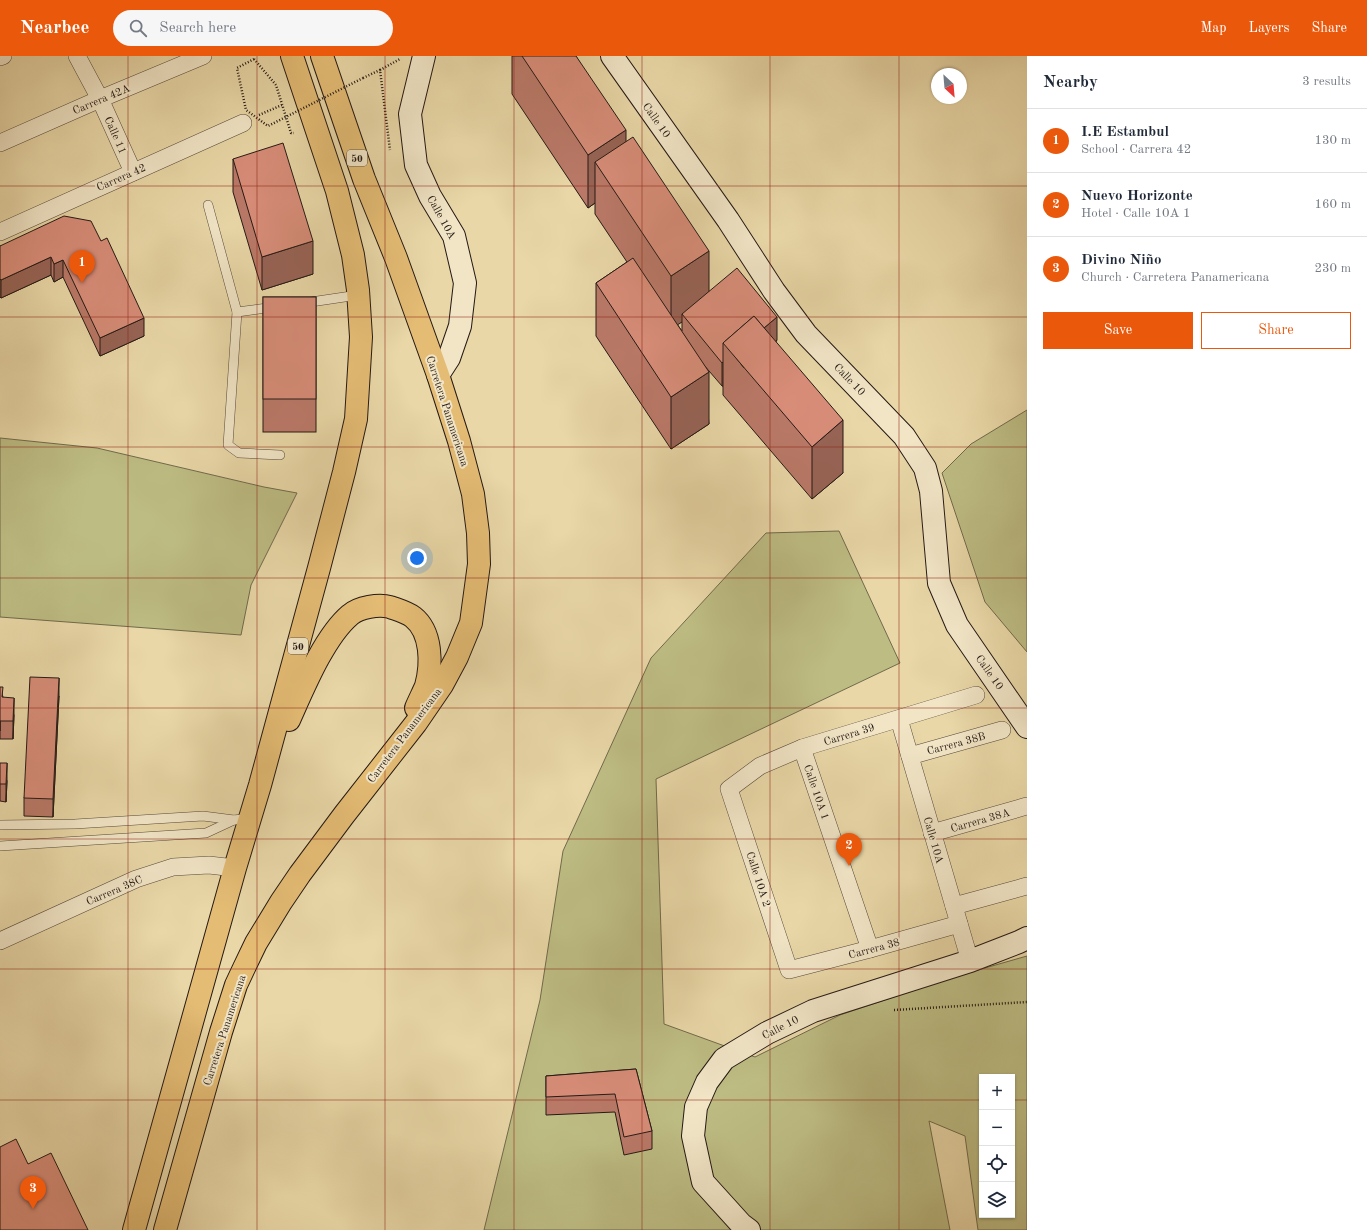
<!DOCTYPE html>
<meta charset="utf-8">
<style>
body{margin:0;font-family:"Old Standard TT",serif;background:#f6f6f7;color:#1f2937}
.controls{position:absolute;right:12px;bottom:12px;display:grid;overflow:hidden;border-radius:0px;box-shadow:0 1px 3px #0004}
.controls button{width:36px;height:36px;display:grid;place-items:center;padding:0;border:0;border-bottom:1px solid #e0e1e3;background:#fff;color:#1f2937;font:20px sans-serif}
.compass{position:absolute;left:931px;top:12px;width:36px;height:36px;border-radius:50%;background:#fff;box-shadow:0 1px 3px #0004;rotate:154deg}
.you{position:absolute;left:417px;top:502px;width:14px;height:14px;margin:-10px;border:3px solid #fff;border-radius:50%;background:#1a73e8;box-shadow:0 0 0 6px #1a73e833}
.badge{display:grid;place-items:center;width:26px;height:26px;border-radius:50%;background:#ea580c;color:#fff;font-size:13px;font-weight:700}
.pin{position:absolute;translate:-50% -33px;filter:drop-shadow(0 1px 2px #0008)}
.pin::after{content:'';position:absolute;top:21px;width:14px;height:12px;background:inherit;clip-path:polygon(0 0,100% 0,50% 100%)}
.list{margin:0;padding:0;list-style:none}
h2{display:flex;justify-content:space-between;align-items:center;height:52px;margin:0;padding:0 16px;font-size:17px}
h2 small{font-size:13px;font-weight:400;color:#747a83}
.list li{display:grid;grid-template-columns:26px 1fr auto;gap:12px;align-items:center;box-sizing:border-box;height:64px;padding:0 16px;border-top:1px solid #e0e1e3}
.list b{display:block;font-size:15px;white-space:nowrap}
.list p{margin:0;font-size:13px;white-space:nowrap;color:#747a83}
.list em{font-size:13px;font-style:normal;color:#747a83}
.actions{display:flex;gap:8px;padding:12px 16px}
.actions a{flex:1;padding:9px 0;border:1px solid #ea580c;border-radius:0px;text-align:center;font-size:14px;color:#ea580c}
.actions .main{background:#ea580c;color:#fff}
.icon{flex:none;width:22px;height:22px;fill:none;stroke:currentColor;stroke-width:2;stroke-linecap:round;stroke-linejoin:round}
.map{position:relative;flex:none;width:1027px;height:1174px;overflow:hidden}
header{display:flex;align-items:center;gap:24px;box-sizing:border-box;height:56px;padding:0 20px;background:#ea580c;color:#fff}
header strong{font-size:19px}
nav{display:flex;gap:22px;margin-inline-start:auto;font-size:14px}
.search{width:280px;height:36px;background:#f6f6f7;display:flex;align-items:center;gap:10px;box-sizing:border-box;padding:0 14px;border-radius:22px;color:#747a83;font-size:15px}
main{display:flex}
aside{flex:1;background:#fff}
.map>svg:first-child{display:block}
.green{fill:#bdbc83;stroke:#706a4c;fill-rule:evenodd}
.lines{fill:none;stroke-linecap:round;stroke-linejoin:round}
.lane-casing{stroke:#55483a;stroke-width:10}
.street-casing{stroke:#55483a;stroke-width:18}
.secondary-casing{stroke:#241915;stroke-width:24}
.highway-casing{stroke:#241915;stroke-width:24}
.path{stroke:#241915;stroke-width:2.5;stroke-dasharray:1 2;stroke-linecap:butt}
.lane{stroke:#f1e5c6;stroke-width:9}
.street{stroke:#f1e5c6;stroke-width:17}
.secondary{stroke:#f1e5c6;stroke-width:22}
.highway{stroke:#e4bc74;stroke-width:22}
.path-bridge{stroke:#241915;stroke-width:2.5;stroke-dasharray:1 2;stroke-linecap:butt}
.wall{fill:#ba7968;stroke:#241915;fill-rule:evenodd}
.shaded-wall{fill:#976355;stroke:#241915}
.building{fill:#d88d79;stroke:#241915}
.grid{fill:none;stroke:#8f2418;stroke-width:1;stroke-opacity:0.55}
.labels{text-anchor:middle;stroke-width:4;stroke-linejoin:round;paint-order:stroke}
.shield{fill:#f1e5c6;stroke:#62564a;stroke-width:1}
.shield-label{font-size:10px;font-weight:bold;fill:#241915}
.street-label{font-size:11px;fill:#241915;stroke:#f1e5c6}
</style>
<header>
<strong>Nearbee</strong>
<div class="search"><svg class="icon" aria-label="search" viewBox="0 0 24 24"><circle cx="10" cy="10" r="6"/><path d="M15 15l6 6"/></svg>Search here</div>
<nav><a>Map</a><a>Layers</a><a>Share</a></nav>
</header>
<main>
<div class="map">
<svg width="1027" height="1174" viewBox="0 0 1027 1174">
<rect width="100%" height="100%" fill="#e9d7a7"/>
<filter id="stains"><feTurbulence type="fractalNoise" baseFrequency=".005" numOctaves="4"/><feColorMatrix values="0 0 0 0 .2 0 0 0 0 .09 0 0 0 0 .02 0 0 0 .5 -.17"/></filter>
<radialGradient id="worn" r=".72"><stop offset=".6" stop-color="#630" stop-opacity="0"/><stop offset="1" stop-color="#630" stop-opacity=".3"/></radialGradient>
<g class="green">
<path d="M1027,354V596L985,546L942,417L971,388Z"/>
<path d="M0,382L97,392L264,431L297,437L251,529L241,579L0,561Z"/>
<path d="M839,475L900,607L656,723L664,968L755,1001L840,959L950,922L1027,900V1174H978L965,1080L929,1065L950,1174H484L540,944L563,795L651,602L766,477ZM982,1021H1012V1159H982Z"/>
</g>
<g class="lines">
<g class="lane-casing">
<g id="lane">
<path d="M208,149L237,256L274,251"/>
<path d="M304,247L358,239"/>
<path d="M237,256L228,389L239,397L280,399"/>
<path d="M0,769L75,768L203,760L234,764"/>
<path d="M0,790L206,777L234,764L249,762"/>
</g>
</g>
<g class="street-casing">
<g id="street">
<path d="M77,0L100,43L133,116"/>
<path d="M0,1L3,0"/>
<path d="M0,87L100,43L203,0"/>
<path d="M0,176L243,67"/>
<path d="M899,663L970,905"/>
<path d="M802,692L870,893"/>
<path d="M910,700L1002,674"/>
<path d="M932,777L1027,750"/>
<path d="M954,850L1027,830"/>
<path d="M959,868L870,893L789,914L729,733L760,710L802,692L976,639"/>
<path d="M0,885L136,823L173,811L209,809L235,812"/>
</g>
</g>
<g class="secondary-casing">
<g id="secondary">
<path d="M424,0L410,58L416,109L430,140L454,180L465,227L460,270L449,302L438,319"/>
<path d="M612,0L728,164L774,235L806,278L904,380L925,412L931,435L939,527L957,569L1027,671"/>
<path d="M749,1174L741,1168L703,1126L693,1080L696,1051L707,1026L724,1003L767,977L813,955L970,905L1019,886L1027,882"/>
</g>
</g>
<g class="highway-casing">
<g id="highway">
<path d="M289,664C303,633 324,581 350,559C359,551 379,548 390,551C398,554 406,556 413,561C432,576 432,608 426,630C423,637 419,645 416,652"/>
<path d="M134,1174L235,812L260,729L319,512L344,416L356,363L361,281L358,234L353,199L337,135L292,0"/>
<path d="M165,1174L221,976L236,929L244,912L256,887L281,846L300,818L344,759L416,667L442,629L457,601L471,567L479,508L478,477L473,438L459,385L438,319L396,202L364,123L322,0"/>
</g>
</g>
<g class="path">
<path d="M254,3L276,29L291,77H294"/>
<path d="M380,14L400,3"/>
<path d="M363,22L380,14L390,94"/>
<path d="M259,59L282,49"/>
<path d="M894,954L1027,946"/>
</g>
<use href="#lane" class="lane"/>
<use href="#street" class="street"/>
<use href="#secondary" class="secondary"/>
<use href="#highway" class="highway"/>
<path class="path-bridge" d="M254,3L237,12L246,54L268,70L363,22"/>
</g>
<g class="wall">
<path d="M512,0H576L626,86L709,235L777,284L776,286L843,417L812,443L723,339V330H722L703,308L709,368L671,393L596,280V227L627,206L595,158V147L588,152L512,38ZM682,266V275L677,268Z"/>
<path d="M233,103L313,218L262,234L233,136Z"/>
<path d="M101,185L144,280L100,300L63,221L54,226L51,219L1,242L0,241V190Z"/>
<rect x="263" y="241" width="53" height="135"/>
<path d="M0,631L3,641L14,659L13,683H0Z"/>
<path d="M59,640L53,761L24,760V742Z"/>
<path d="M0,707L7,725L6,746L0,745Z"/>
<path d="M636,1013L652,1075V1093L624,1099L615,1056L546,1059V1020Z"/>
</g>
<g class="shaded-wall">
<path d="M626,74V127L595,106V147L588,152V99Z"/>
<path d="M313,185V218L262,234V201Z"/>
<path d="M709,195V248L682,258V266L671,273V220Z"/>
<path d="M51,201V219L1,242V224Z"/>
<path d="M63,204V221L54,226V208Z"/>
<path d="M777,261V284L744,312L733,298Z"/>
<path d="M144,262V280L100,300V282Z"/>
<path d="M723,306V330H722V307Z"/>
<path d="M709,316V368L671,393V341Z"/>
<path d="M843,364V417L812,443V391Z"/>
<path d="M59,622V640L53,761V743Z"/>
<path d="M14,642V659L13,683V665Z"/>
<path d="M7,707V725L6,746V728Z"/>
</g>
<g class="building">
<path d="M522,0H576L626,74L588,99Z"/>
<path d="M633,81L709,195L671,220L595,106Z"/>
<path d="M283,87L313,185L262,201L233,103Z"/>
<path d="M64,160L91,165L101,185L107,182L144,262L100,282L63,204L54,208L51,201L1,224L0,223V190Z"/>
<path d="M633,202L709,316L671,341L596,227Z"/>
<path d="M737,212L777,261L764,272L754,260L723,287V306L722,307L682,258Z"/>
<rect x="263" y="241" width="53" height="102"/>
<path d="M754,260L843,364L812,391L723,287Z"/>
<path d="M30,621L59,622L53,743L24,742Z"/>
<path d="M0,631H3L2,641L14,642L13,665H0V675Z"/>
<path d="M0,707H7L6,728H0Z"/>
<path d="M636,1013L652,1075L624,1081L615,1038L546,1041V1020Z"/>
<path d="M16,1083L28,1108L51,1097L88,1174H0V1091Z"/>
</g>
<path class="grid" d="M128,0V1174M257,0V1174M385,0V1174M514,0V1174M642,0V1174M770,0V1174M899,0V1174M0,130H1027M0,261H1027M0,391H1027M0,522H1027M0,652H1027M0,783H1027M0,913H1027M0,1044H982M1012,1044H1027"/>
<g class="labels">
<g class="shield">
<rect x="347" y="94" width="20" height="16" rx="3"/>
<rect x="288" y="582" width="20" height="16" rx="3"/>
</g>
<g class="shield-label">
<text x="357" y="106">50</text>
<text x="298" y="594">50</text>
</g>
<g class="street-label">
<text transform="translate(101 43) rotate(-23)" y="4">Carrera 42A</text>
<text transform="translate(657 64) rotate(55)" y="4">Calle 10</text>
<text transform="translate(116 79) rotate(66)" y="4">Calle 11</text>
<text transform="translate(121 121) rotate(-24)" y="4">Carrera 42</text>
<text transform="translate(442 161) rotate(61)" y="4">Calle 10A</text>
<text transform="translate(850 323) rotate(46)" y="4">Calle 10</text>
<text transform="translate(448 355) rotate(72)" y="4">Carretera Panamericana</text>
<text transform="translate(990 616) rotate(55)" y="4">Calle 10</text>
<text transform="translate(849 678) rotate(-17)" y="4">Carrera 39</text>
<text transform="translate(404 679) rotate(-53)" y="4">Carretera Panamericana</text>
<text transform="translate(956 687) rotate(-15)" y="4">Carrera 38B</text>
<text transform="translate(817 736) rotate(71)" y="4">Calle 10A 1</text>
<text transform="translate(980 764) rotate(-16)" y="4">Carrera 38A</text>
<text transform="translate(934 784) rotate(74)" y="4">Calle 10A</text>
<text transform="translate(759 823) rotate(72)" y="4">Calle 10A 2</text>
<text transform="translate(114 834) rotate(-23)" y="4">Carrera 38C</text>
<text transform="translate(874 892) rotate(-15)" y="4">Carrera 38</text>
<text transform="translate(780 971) rotate(-27)" y="4">Calle 10</text>
<text transform="translate(224 974) rotate(-72)" y="4">Carretera Panamericana</text>
</g>
</g>
<rect width="100%" height="100%" filter="url(#stains)"/>
<rect width="100%" height="100%" fill="url(#worn)"/>
</svg>
<div class="controls">
<button>+</button>
<button>−</button>
<button><svg class="icon" aria-label="locate" viewBox="0 0 24 24"><circle cx="12" cy="12" r="6"/><path d="M12 2v4M12 18v4M2 12h4M18 12h4"/></svg></button>
<button><svg class="icon" aria-label="layers" viewBox="0 0 24 24"><path d="M12 4l9 5-9 5-9-5zM3 14l9 5 9-5"/></svg></button>
</div>
<svg class="compass" viewBox="-18 -18 36 36"><path d="M0-13l5 13h-10z" fill="#e53935"/><path d="M0 13l5-13h-10z" fill="#747a83"/></svg>
<div class="you"></div>
<div class="pin badge" style="left:82px;top:227px">1</div>
<div class="pin badge" style="left:849px;top:810px">2</div>
<div class="pin badge" style="left:33px;top:1153px">3</div>
</div>
<aside>
<h2>Nearby<small>3 results</small></h2>
<ul class="list">
<li><span class="badge">1</span><div><b>I.E Estambul</b><p>School · Carrera 42</p></div><em>130 m</em></li>
<li><span class="badge">2</span><div><b>Nuevo Horizonte</b><p>Hotel · Calle 10A 1</p></div><em>160 m</em></li>
<li><span class="badge">3</span><div><b>Divino Niño</b><p>Church · Carretera Panamericana</p></div><em>230 m</em></li>
</ul>
<div class="actions"><a class="main">Save</a><a>Share</a></div>
</aside>
</main>
